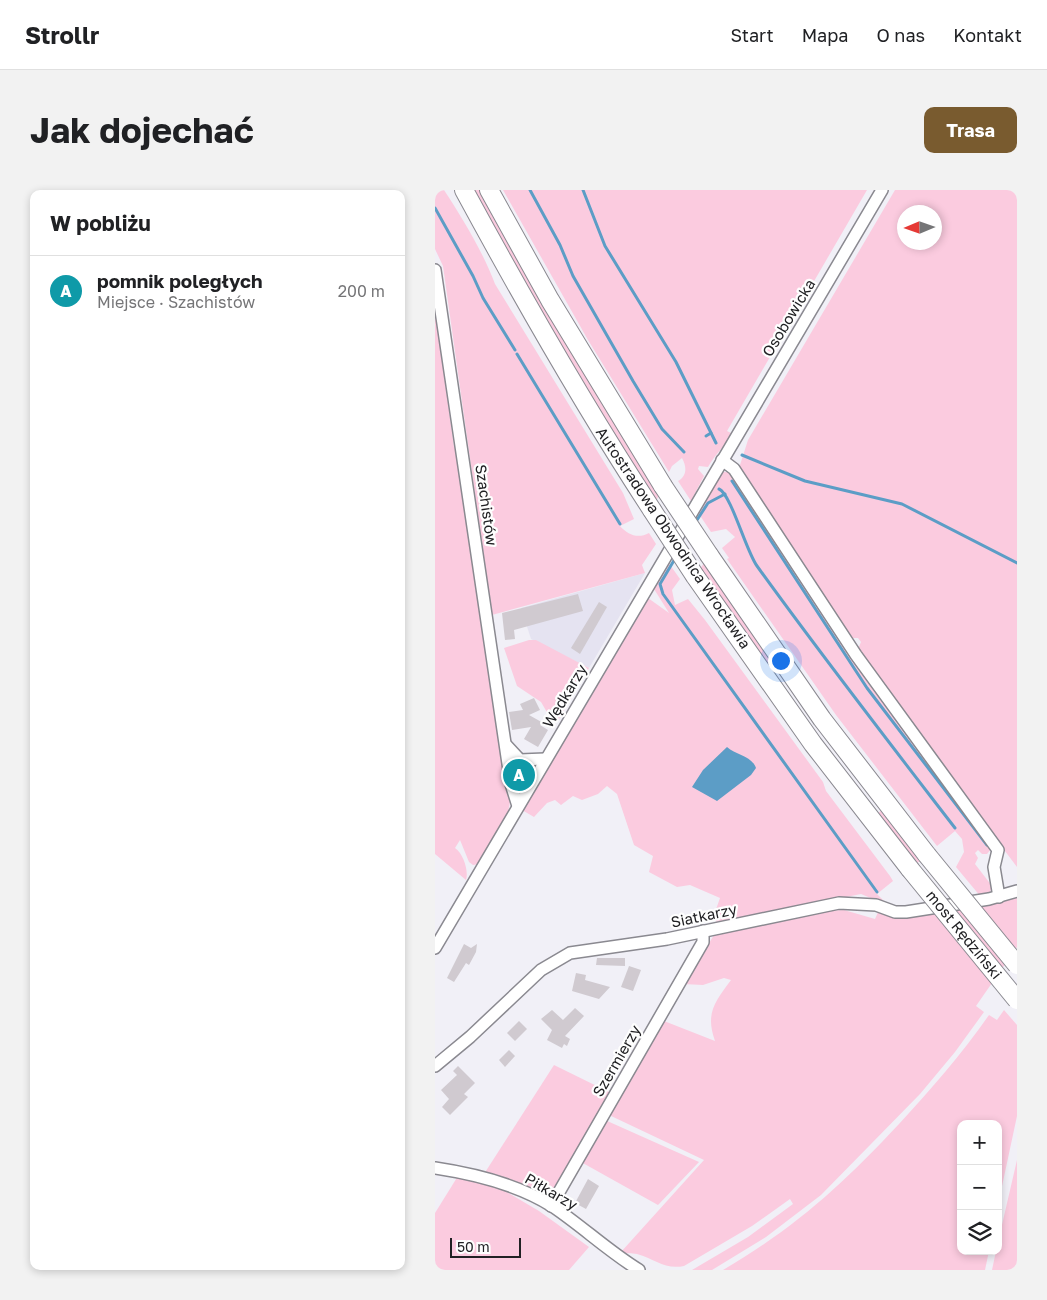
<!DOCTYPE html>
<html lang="pl">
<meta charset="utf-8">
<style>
body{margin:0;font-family:"Golos Text",sans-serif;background:#f2f2f2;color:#202124}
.controls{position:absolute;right:15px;bottom:15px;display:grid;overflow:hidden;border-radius:10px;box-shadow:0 2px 8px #0003}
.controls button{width:45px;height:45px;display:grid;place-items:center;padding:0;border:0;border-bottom:1px solid #e0e0e0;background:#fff;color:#202124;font:25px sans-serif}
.compass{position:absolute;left:462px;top:15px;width:45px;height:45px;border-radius:50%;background:#fff;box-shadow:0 2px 8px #0003;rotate:268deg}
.scale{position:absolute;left:15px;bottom:12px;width:71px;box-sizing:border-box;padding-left:5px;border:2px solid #212124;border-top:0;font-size:14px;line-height:18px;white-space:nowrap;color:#212124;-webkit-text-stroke:4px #fefefe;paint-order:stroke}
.you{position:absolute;left:345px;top:470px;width:18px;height:18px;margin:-12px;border:4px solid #fff;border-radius:50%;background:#1a73e8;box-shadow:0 0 0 8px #1a73e833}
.badge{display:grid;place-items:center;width:32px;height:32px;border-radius:50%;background:#795b2f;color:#fff;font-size:16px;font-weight:700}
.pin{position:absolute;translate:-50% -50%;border:2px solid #fff;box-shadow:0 1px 5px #0006}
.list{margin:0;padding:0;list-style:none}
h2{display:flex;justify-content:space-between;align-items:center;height:65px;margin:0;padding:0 20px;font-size:21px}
h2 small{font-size:16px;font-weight:400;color:#757577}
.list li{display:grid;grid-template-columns:32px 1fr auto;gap:15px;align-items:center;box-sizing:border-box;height:70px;padding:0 20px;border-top:1px solid #e0e0e0}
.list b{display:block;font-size:19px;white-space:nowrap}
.list p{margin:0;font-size:16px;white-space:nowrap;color:#757577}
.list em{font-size:16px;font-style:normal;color:#757577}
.icon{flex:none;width:28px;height:28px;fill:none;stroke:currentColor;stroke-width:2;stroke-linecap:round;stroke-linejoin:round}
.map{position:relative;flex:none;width:582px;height:1080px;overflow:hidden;border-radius:10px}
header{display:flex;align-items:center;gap:30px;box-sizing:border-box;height:70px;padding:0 25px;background:#fff;border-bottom:1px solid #e0e0e0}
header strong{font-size:24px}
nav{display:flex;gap:28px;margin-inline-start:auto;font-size:18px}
.intro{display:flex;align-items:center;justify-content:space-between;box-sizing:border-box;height:120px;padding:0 30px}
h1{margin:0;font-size:35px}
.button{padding:12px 22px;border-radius:10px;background:#795b2f;color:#fff;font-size:18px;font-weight:700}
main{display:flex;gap:30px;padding:0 30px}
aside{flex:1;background:#fff;border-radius:10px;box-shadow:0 2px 8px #0003}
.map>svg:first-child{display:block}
.built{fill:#e5e3f1}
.green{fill:#fbcbdf;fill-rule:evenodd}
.water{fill:#5c9dc6}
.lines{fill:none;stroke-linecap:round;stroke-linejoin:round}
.stream{stroke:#5c9dc6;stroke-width:3}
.building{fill:#d0cad0}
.minor-casing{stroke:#8a8990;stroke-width:14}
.highway-casing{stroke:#8a8990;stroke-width:20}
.minor{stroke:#fff;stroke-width:11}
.highway{stroke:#fff;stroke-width:18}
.highway-bridge-casing{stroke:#8a8990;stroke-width:20;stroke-linecap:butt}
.highway-bridge{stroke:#fff;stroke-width:18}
.labels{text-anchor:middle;stroke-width:4.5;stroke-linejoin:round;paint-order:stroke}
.street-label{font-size:15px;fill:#212124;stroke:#fefefe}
</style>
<header>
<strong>Strollr</strong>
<nav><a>Start</a><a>Mapa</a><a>O nas</a><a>Kontakt</a></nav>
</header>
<div class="intro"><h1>Jak dojechać</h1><a class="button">Trasa</a></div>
<main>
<aside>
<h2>W pobliżu<small></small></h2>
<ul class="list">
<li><span class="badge" style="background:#0f9aa8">A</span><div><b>pomnik poległych</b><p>Miejsce · Szachistów</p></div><em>200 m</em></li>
</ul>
</aside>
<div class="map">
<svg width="582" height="1080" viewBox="0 0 582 1080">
<rect width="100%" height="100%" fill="#f1f0f7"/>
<path class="built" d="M210,383L154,478L96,449L86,418Z"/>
<g class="green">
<path d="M0,0H9C28,29 48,62 60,94L188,303L199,329L185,336C193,345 203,349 214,343L221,354L207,375L210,383L57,425L8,76L0,59Z"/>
<path d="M38,0H45L127,145L224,304L221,312L117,142Z"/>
<path d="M68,0H432L292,241L296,243C290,257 280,264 273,277L264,276L263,279L269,286L256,311L243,291C252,286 252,277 247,268L237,276L234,282L153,150Z"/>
<path d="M460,0H582V677L467,524L423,459L426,452L423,448H414L302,276L305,275L313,250ZM470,22H500V52H470Z"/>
<path d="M0,119L19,257L22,259L76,607L72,627L45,674L38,675L34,672L25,650L20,658C28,663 34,681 31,690L0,664Z"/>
<path d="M288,282H296L556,659L552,664H547L543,660L540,663L543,668L540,674L557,696L554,705L546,707L521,677L529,662L527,649L520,641L502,656L401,525L292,369L294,368L287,358L300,347L291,339L276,342L262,321L285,283Z"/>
<path d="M233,372L245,389L237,400L240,415L253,409L270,430L388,592L391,601L455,686L458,691L442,704L450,712L460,718L426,704L283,733L278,728L285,708L255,695L242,697L214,682L218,666L199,655L182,604L172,596L163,604L147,610L138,606L126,615L120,610L112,613L99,627L87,620L213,408L234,423L219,399L221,391Z"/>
<path d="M269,373L341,477L336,481L265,379Z"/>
<path d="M94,450H101L154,478L124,529L113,524L106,512L82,496L69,458Z"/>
<path d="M79,571L99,578L85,601L82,600Z"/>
<path d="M447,620L486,670L481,674L442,624Z"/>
<path d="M582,705V757L541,816L549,822L520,862L485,904L386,1005L331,1047L277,1080H257L313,1047L358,1014L355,1009L317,1036L249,1076C230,1080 220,1069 202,1064C197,1063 191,1064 186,1062L269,970L174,925L229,831L280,851C270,823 280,812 296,790L289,788L268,795L248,794L281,742L387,721L409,720L440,729L444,720Z"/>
<path d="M569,820L582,835V926L563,1015V934H526V1061H554L550,1080H288C361,1037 407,995 464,934C496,899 527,864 554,825L562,830Z"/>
<path d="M119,875L176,903L118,1005L112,1007L49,984Z"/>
<path d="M170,930L264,972L223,1015L146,972Z"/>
<path d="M582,970V1080H557L561,1061H563V1052Z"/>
<path d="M23,986L70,1001L104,1021L154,1057L134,1080H0V1023Z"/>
</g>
<path class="water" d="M292,557C301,565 317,566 321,578L316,585L282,611L257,597L268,580Z"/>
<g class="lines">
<g class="stream">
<path d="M95,0L125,55L138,86L198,191L227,239L249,262"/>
<path d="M148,0L170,56L241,172L281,253"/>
<path d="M0,18L38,86L48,108L80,160"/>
<path d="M82,164L185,334"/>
<path d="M271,246L276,243"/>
<path d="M307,265L370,291L467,314L582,373"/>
<path d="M297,291L432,498L552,655"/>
<path d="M284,299C296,304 311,361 322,376C386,465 453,551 520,638"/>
<path d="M260,333L273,313L290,304"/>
<path d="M241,367L225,394L228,404L442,702"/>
</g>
</g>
<g class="building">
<path d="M143,404L148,421L79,440L80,449L70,450L67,423Z"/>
<path d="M164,412L172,417L145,464L136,458Z"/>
<path d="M99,508L105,520L94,525L110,534L105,535L113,540L103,557L89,549L96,537L77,540L74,522L88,520L85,514Z"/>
<path d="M29,754L36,758L42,754L41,762L34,775L31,773L19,792L12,788Z"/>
<path d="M162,768H190V776L161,775Z"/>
<path d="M194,776L206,780L198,801L186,797Z"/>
<path d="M141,783L151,785L150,790L175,797L164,809L137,801Z"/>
<path d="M140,818L149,826L130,846L135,849L132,856L129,854L127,858L112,850L117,840L106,829L117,820L128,830Z"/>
<path d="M84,831L92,839L80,851L72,843Z"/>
<path d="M74,860L80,866L70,877L64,870Z"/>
<path d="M23,876L40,893L29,904L33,907L15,925L7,917L14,909L6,900L22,885L18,881Z"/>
<path d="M153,989L164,996L151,1019L140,1013Z"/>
</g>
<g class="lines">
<g class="minor-casing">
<g id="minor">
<path d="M0,80L76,594L83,616"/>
<path d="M287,270L299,279L421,465L563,660L559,677L564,707"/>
<path d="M72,556L85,570L110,569"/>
<path d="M0,758L447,0"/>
<path d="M0,876L35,847L106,780L135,763L232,749L404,713L441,715L460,722H471L554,709L582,701"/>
<path d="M0,978C40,984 82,994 117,1016C147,1036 173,1061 204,1080"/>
<path d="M116,1016L268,752V741"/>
</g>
</g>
<g class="highway-casing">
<g id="highway">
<path d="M29,0C88,109 149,216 217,320"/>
<path d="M54,0L115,110L228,296"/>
<path d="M274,365L387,529L492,665"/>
<path d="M260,386L378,554L475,679"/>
</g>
</g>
<use href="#minor" class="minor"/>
<use href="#highway" class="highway"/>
<g class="highway-bridge-casing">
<g id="highway-bridge">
<path d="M228,296L274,365"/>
<path d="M217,320L260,386"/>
<path d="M492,665L582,775"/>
<path id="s1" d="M475,679L582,810"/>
</g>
</g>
<use href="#highway-bridge" class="highway-bridge"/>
</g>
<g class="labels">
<g class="street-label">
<text transform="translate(354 128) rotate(-59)" y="5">Osobowicka</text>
<text transform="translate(51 315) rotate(82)" y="5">Szachistów</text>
<text transform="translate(238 348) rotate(56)" y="5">Autostradowa Obwodnica Wrocławia</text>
<text transform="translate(130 506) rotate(-59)" y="5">Wędkarzy</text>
<text transform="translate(269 726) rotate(-12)" y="5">Siatkarzy</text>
<text dy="5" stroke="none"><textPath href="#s1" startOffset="85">most Rędziński</textPath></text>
<text transform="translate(182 871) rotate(-60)" y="5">Szermierzy</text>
<text transform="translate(116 1002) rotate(30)" y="5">Piłkarzy</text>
</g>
</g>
</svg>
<div class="controls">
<button>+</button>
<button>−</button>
<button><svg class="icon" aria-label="layers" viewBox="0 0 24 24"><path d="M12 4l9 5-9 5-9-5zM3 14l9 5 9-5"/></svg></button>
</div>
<svg class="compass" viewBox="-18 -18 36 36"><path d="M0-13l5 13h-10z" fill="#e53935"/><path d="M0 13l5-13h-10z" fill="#757577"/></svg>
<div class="scale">50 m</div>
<div class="you"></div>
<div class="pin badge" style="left:84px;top:585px;background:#0f9aa8">A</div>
</div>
</main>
